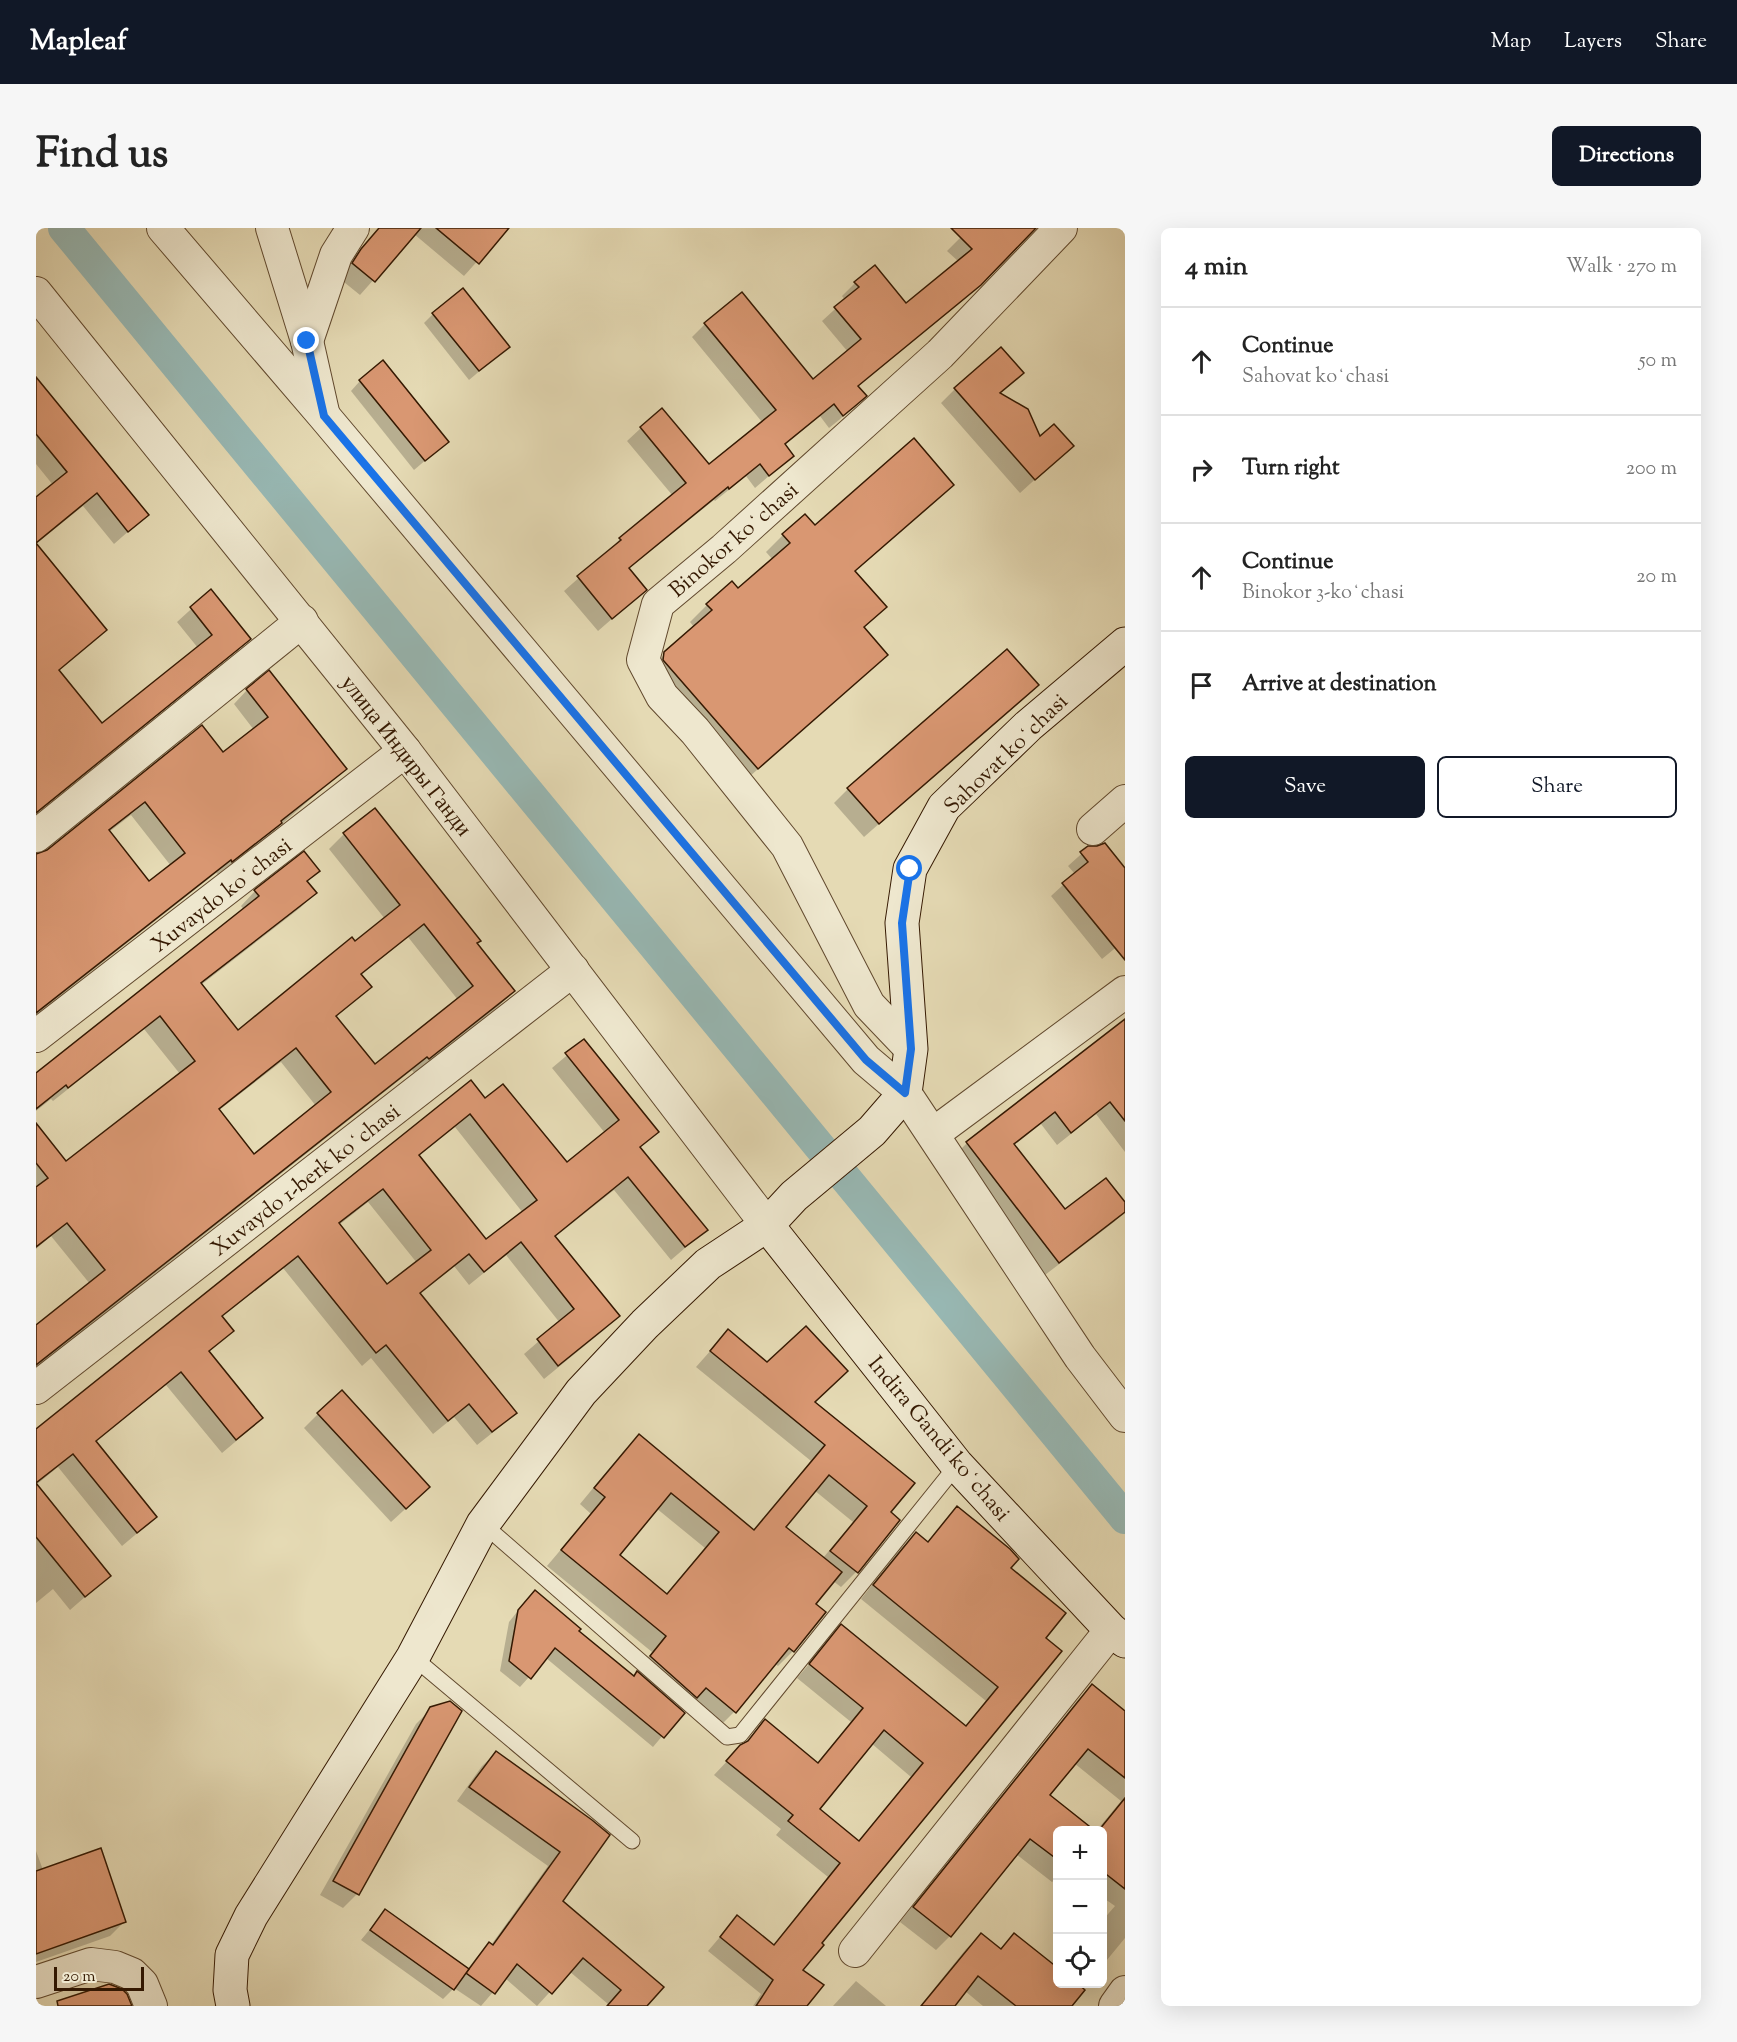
<!DOCTYPE html>
<meta charset="utf-8">
<style>
body{margin:0;font-family:"Sorts Mill Goudy",serif;background:#f6f6f6;color:#222}
.controls{position:absolute;right:18px;bottom:18px;display:grid;overflow:hidden;border-radius:9px;box-shadow:0 6px 24px #0002}
.controls button{width:54px;height:54px;display:grid;place-items:center;padding:0;border:0;border-bottom:2px solid #e0e0e0;background:#fff;color:#222;font:30px sans-serif}
.scale{position:absolute;left:18px;bottom:15px;width:90px;box-sizing:border-box;padding-left:6px;border:3px solid #351902;border-top:0;font-size:16px;line-height:21px;white-space:nowrap;color:#351902;-webkit-text-stroke:4px #eee7ce;paint-order:stroke}
.stop{position:absolute;width:18px;height:18px;margin:-14px;border:4px solid #1a73e8;border-radius:50%;background:#fff}
.stop.end{background:#1a73e8;border-color:#fff;box-shadow:0 2px 6px #0008}
.list{margin:0;padding:0;list-style:none}
h2{display:flex;justify-content:space-between;align-items:center;height:78px;margin:0;padding:0 24px;font-size:26px}
h2 small{font-size:20px;font-weight:400;color:#767676}
.list li{display:grid;grid-template-columns:39px 1fr auto;gap:18px;align-items:center;box-sizing:border-box;height:108px;padding:0 24px;border-top:2px solid #e0e0e0}
.list b{display:block;font-size:22px;white-space:nowrap}
.list p{margin:0;font-size:20px;white-space:nowrap;color:#767676}
.list em{font-size:20px;font-style:normal;color:#767676}
.actions{display:flex;gap:12px;padding:18px 24px}
.actions a{flex:1;padding:14px 0;border:2px solid #111827;border-radius:9px;text-align:center;font-size:21px;color:#111827}
.actions .main{background:#111827;color:#fff}
.icon{flex:none;width:33px;height:33px;fill:none;stroke:currentColor;stroke-width:2;stroke-linecap:round;stroke-linejoin:round}
.map{position:relative;flex:none;width:1089px;height:1778px;overflow:hidden;border-radius:9px}
header{display:flex;align-items:center;gap:36px;box-sizing:border-box;height:84px;padding:0 30px;background:#111827;color:#fff}
header strong{font-size:28px}
nav{display:flex;gap:33px;margin-inline-start:auto;font-size:21px}
.intro{display:flex;align-items:center;justify-content:space-between;box-sizing:border-box;height:144px;padding:0 36px}
h1{margin:0;font-size:42px}
.button{padding:15px 27px;border-radius:9px;background:#111827;color:#fff;font-size:21px;font-weight:700}
main{display:flex;gap:36px;padding:0 36px}
aside{flex:1;background:#fff;border-radius:9px;box-shadow:0 6px 24px #0002}
.map>svg:first-child{display:block}
.shadow{fill:#0003;fill-rule:evenodd}
.lines{fill:none;stroke-linecap:round;stroke-linejoin:round}
.canal{stroke:#98b9b5;stroke-width:32}
.building{fill:#d99772;stroke:#351902;stroke-width:1.5;fill-rule:evenodd}
.lane-casing{stroke:#61492e;stroke-width:17}
.street-casing{stroke:#61492e;stroke-width:34}
.secondary-casing{stroke:#351902;stroke-width:35}
.lane{stroke:#eee7ce;stroke-width:15}
.street{stroke:#eee7ce;stroke-width:32}
.secondary{stroke:#eee7ce;stroke-width:33}
.route{stroke:#1a73e8;stroke-width:8}
.labels{text-anchor:middle;stroke-width:5;stroke-linejoin:round;paint-order:stroke}
.street-label{font-size:22px;fill:#351902;stroke:#eee7ce}
</style>
<header>
<strong>Mapleaf</strong>
<nav><a>Map</a><a>Layers</a><a>Share</a></nav>
</header>
<div class="intro"><h1>Find us</h1><a class="button">Directions</a></div>
<main>
<div class="map">
<svg width="1089" height="1778" viewBox="0 0 1089 1778">
<rect width="100%" height="100%" fill="#e5dab4"/>
<filter id="stains"><feTurbulence type="fractalNoise" baseFrequency=".00333" numOctaves="4"/><feColorMatrix values="0 0 0 0 .2 0 0 0 0 .09 0 0 0 0 .02 0 0 0 .5 -.17"/></filter>
<radialGradient id="worn" r=".72"><stop offset=".6" stop-color="#630" stop-opacity="0"/><stop offset="1" stop-color="#630" stop-opacity=".3"/></radialGradient>
<g class="shadow">
<path d="M343,0H471L428,48L378,6L324,67L303,50L312,36Z"/>
<path d="M934,0H998L930,70L821,159L815,181L803,192L793,200L784,188L748,217L756,228L719,260L710,248L679,273L678,272L592,341L609,362L562,403L528,363L571,325L584,311L637,268L591,213L605,200L673,238L726,194L656,109L669,96L776,153L812,124L786,93L809,72L806,68L819,55L870,77L923,34L911,23Z"/>
<path d="M397,86L472,119L433,152L388,95Z"/>
<path d="M986,145L963,166L1004,211L1036,218L984,265L905,175L919,161Z"/>
<path d="M0,151L111,287L78,316L47,278L0,316V271L17,257L0,236Z"/>
<path d="M324,153L411,214L378,242L315,163Z"/>
<path d="M916,257L818,344L849,379L827,401L850,427L704,557L611,443L658,399L654,394L671,377L696,355L702,362L737,332L730,324L747,307Z"/>
<path d="M0,318L69,402L22,443L66,497L162,420L141,394L175,363L213,411L200,424L0,586Z"/>
<path d="M1001,457L828,609L798,575L812,561Z"/>
<path d="M211,462L309,541L231,609L182,646L180,645L0,787V627L187,527L218,502L198,476ZM95,587L135,638L113,655L73,604Z"/>
<path d="M338,582L477,763L463,778L378,845L376,842L0,1140V1099L54,1056L15,1008L0,1021V898L30,935L144,846L108,801L17,873L15,871L0,883V847L208,682L205,678L219,663L282,643L270,654L279,665L264,680L165,757L202,804L349,691L293,621L308,606ZM372,709L422,772L338,838L300,789L334,759L324,748ZM245,834L280,878L218,928L182,883Z"/>
<path d="M1052,620L1089,642V712L1066,731L1015,668L1039,646L1032,638Z"/>
<path d="M1089,793V924L1060,886L1021,917L1005,896L978,917L1029,983L1089,977V983L1078,994L1009,1047L917,929L931,915Z"/>
<path d="M548,813L621,903L603,920L670,1002L635,1032L578,962L519,1009L582,1088L568,1102L508,1151L488,1126L524,1095L470,1027L433,1057L418,1038L383,1067L478,1185L465,1198L441,1217L418,1189L397,1206L335,1130L326,1138L247,1040L186,1089L196,1103L172,1125L225,1190L211,1204L186,1225L130,1157L59,1214L119,1288L105,1302L86,1318L22,1239L0,1257V1203L449,872L530,936L569,905L516,840ZM419,899L487,985L450,1014L383,928ZM332,974L381,1035L351,1058L303,997Z"/>
<path d="M692,1103L778,1174L853,1285L862,1292L820,1344L805,1359L797,1353L778,1376L757,1423L742,1438L738,1435L698,1484L683,1499L654,1475L617,1519L510,1430L484,1459L464,1443L473,1394L489,1374L541,1403L597,1449L616,1424L511,1338L555,1286L544,1276L587,1224L603,1208L717,1302L775,1233L660,1139ZM778,1262L817,1294L787,1330L748,1299ZM620,1280L669,1320L630,1367L581,1327Z"/>
<path d="M282,1186L378,1273L355,1294L268,1200Z"/>
<path d="M0,1257L73,1348L34,1382L17,1361L0,1375Z"/>
<path d="M921,1280L973,1340L1008,1410L765,1742L769,1778H717L725,1766L672,1723L701,1689L737,1718L792,1649L740,1607L745,1601L678,1547L729,1493L781,1535L815,1494L761,1450L806,1398L929,1499L950,1473L825,1371L866,1319L880,1306L891,1315ZM835,1515L875,1549L822,1614L782,1581Z"/>
<path d="M1056,1458L1089,1485V1710L1066,1738V1693L1079,1678L1066,1669V1602H1061L1085,1573L1038,1535L1012,1567L1055,1602H1022V1649L1016,1654L980,1626L914,1708L900,1722L864,1694L1041,1473Z"/>
<path d="M395,1481L321,1666L307,1680L284,1667L380,1496Z"/>
<path d="M460,1525L555,1593L525,1673L609,1778H571L572,1776L533,1743L501,1778L469,1750L445,1778L418,1760L407,1771L325,1712L349,1683L431,1742L440,1730L453,1716L455,1717L512,1638L421,1573L446,1538Z"/>
<path d="M0,1623L7,1642L89,1693L74,1708L0,1734Z"/>
<path d="M945,1707L963,1722L978,1707L1022,1756H1052L1034,1778H947L929,1763L917,1778H884L930,1721Z"/>
<path d="M820,1753L850,1778H797Z"/>
</g>
<g class="lines">
<path class="canal" d="M28,0L1089,1290"/>
</g>
<g class="building">
<path d="M343,0H385L339,54L316,35L325,21Z"/>
<path d="M400,0H473L443,36Z"/>
<path d="M915,0H1000L945,57L822,158L831,168L818,179L807,188L798,176L749,216L758,228L733,248L724,236L693,261L692,259L593,340L611,362L576,391L541,348L585,312L583,310L650,255L604,199L626,180L673,236L740,182L668,95L706,64L777,151L825,111L798,79L823,59L818,54L839,37L870,75L936,21Z"/>
<path d="M427,60L474,119L443,143L396,85Z"/>
<path d="M965,119L988,145L964,165L992,181L1004,208L1018,196L1038,218L999,252L918,160Z"/>
<path d="M347,132L413,214L389,233L323,152Z"/>
<path d="M0,149L113,287L92,304L61,265L0,315V269L31,244L0,206Z"/>
<path d="M878,210L918,257L819,343L851,379L828,399L852,427L722,541L627,432L628,424L676,382L670,376L696,353L702,360L754,315L746,306L769,286L779,297Z"/>
<path d="M0,315L71,402L23,442L66,495L176,407L154,379L175,361L215,411L0,585Z"/>
<path d="M971,421L1003,457L843,596L811,560Z"/>
<path d="M233,442L311,541L245,593L246,595L196,634L195,632L0,785V626L11,622L166,497L187,524L232,489L210,461ZM109,574L149,625L113,653L73,602Z"/>
<path d="M339,580L445,713L441,715L479,763L393,831L391,829L0,1137V1097L69,1042L31,995L0,1019V959L12,950L0,935V895L30,933L159,833L124,788L32,860L30,857L0,881V845L223,668L218,662L268,623L284,643L271,653L281,665L165,755L202,802L316,709L319,713L364,677L307,605ZM388,696L437,758L339,836L300,788L336,759L325,746ZM260,820L295,864L218,926L183,881Z"/>
<path d="M1069,615L1089,640V732L1026,655L1052,634L1044,624L1052,618H1061Z"/>
<path d="M1089,791V893L1074,874L1035,905L1019,884L978,916L1029,981L1070,950L1089,974V984L1023,1035L930,914Z"/>
<path d="M548,811L623,904L604,919L672,1002L649,1019L592,949L519,1008L584,1088L522,1138L501,1111L538,1081L485,1014L448,1044L433,1026L384,1065L481,1185L456,1204L433,1176L412,1193L350,1117L340,1125L262,1028L186,1088L198,1103L173,1123L227,1190L200,1212L145,1144L60,1213L121,1289L101,1305L37,1226L0,1255L75,1348L49,1369L0,1309V1201L435,852L449,870L467,856L531,934L583,892L529,825ZM434,886L501,972L450,1011L383,927ZM347,961L395,1022L351,1056L303,995Z"/>
<path d="M770,1098L812,1143L779,1174L879,1255L855,1284L864,1292L822,1345L794,1323L831,1278L793,1247L750,1299L806,1344L780,1376L790,1384L758,1424L753,1420L700,1485L670,1460L661,1470L614,1428L630,1408L525,1322L569,1269L558,1260L603,1206L718,1302L789,1217L674,1123L692,1101L731,1134ZM635,1265L683,1304L631,1366L584,1327Z"/>
<path d="M306,1162L394,1259L370,1281L281,1185Z"/>
<path d="M921,1278L974,1321L983,1331L975,1340L1030,1385L1010,1410L1026,1423L786,1715L788,1717L767,1742L788,1757L771,1778H720L737,1752L684,1709L701,1687L738,1717L804,1635L752,1593L757,1587L690,1533L704,1517L712,1513L729,1491L782,1535L827,1480L773,1436L805,1396L930,1498L962,1459L837,1357L880,1304L892,1314ZM848,1502L887,1535L823,1613L784,1581Z"/>
<path d="M499,1362L545,1401L543,1403L598,1448L601,1443L649,1485L628,1510L519,1420L495,1451L473,1433L482,1382Z"/>
<path d="M1056,1456L1089,1483V1550L1052,1521L1014,1567L1058,1602H1022V1632L994,1611L915,1709L877,1679Z"/>
<path d="M414,1473L426,1483L323,1667L297,1653L394,1479Z"/>
<path d="M460,1523L556,1592L574,1607L527,1673L628,1759L611,1778H571L585,1762L547,1730L516,1766L481,1736L459,1766L430,1745L453,1714L457,1717L524,1624L433,1559Z"/>
<path d="M1089,1570V1661L1066,1643V1602H1063Z"/>
<path d="M65,1620L90,1694L0,1726V1643Z"/>
<path d="M349,1681L433,1741L418,1762L334,1702Z"/>
<path d="M945,1705L965,1721L978,1705L1022,1740V1755H1041L1049,1762L1036,1778H980L942,1748L919,1778H885Z"/>
<path d="M73,1756L86,1761L91,1766L96,1778H22L21,1773Z"/>
</g>
<g class="lines">
<g class="lane-casing">
<g id="lane">
<path d="M447,1296L691,1509L704,1507L921,1237"/>
<path d="M377,1429L596,1613"/>
</g>
</g>
<g class="street-casing">
<g id="street">
<path d="M127,0L288,188L830,832L869,865L1044,1129L1089,1188"/>
<path d="M236,0L271,113L287,184"/>
<path d="M0,65L369,523L731,997"/>
<path d="M271,113L300,27L317,0"/>
<path d="M1057,601L1089,573"/>
<path d="M0,608L266,393"/>
<path d="M0,808L369,523"/>
<path d="M875,821L833,777L751,618L659,503L626,468L607,432L622,376L688,321L904,126L1025,0"/>
<path d="M897,906L1089,764"/>
<path d="M0,1160L537,742"/>
<path d="M819,1723L1075,1402"/>
<path d="M0,1754L55,1736L79,1739L96,1746L106,1756L115,1778"/>
<path d="M1079,1778L1089,1764"/>
</g>
</g>
<g class="secondary-casing">
<g id="secondary">
<path d="M731,997L921,1237L1075,1402L1089,1413"/>
<path d="M197,1778L194,1762L196,1727L215,1688L377,1429L447,1296L545,1164L609,1096L672,1036L731,997L758,968L836,903L869,865L875,821L866,695L874,641L908,579L992,498L1089,416"/>
</g>
</g>
<use href="#lane" class="lane"/>
<use href="#street" class="street"/>
<use href="#secondary" class="secondary"/>
</g>
<g class="lines">
<path class="route" d="M271,113L288,188L830,832L869,865L875,821L866,695L874,641"/>
</g>
<g class="labels">
<g class="street-label">
<text transform="translate(697 311) rotate(-41)" y="8">Binokor koʻchasi</text>
<text transform="translate(969 525) rotate(-44)" y="8">Sahovat koʻchasi</text>
<text transform="translate(371 527) rotate(52)" y="8">улица Индиры Ганди</text>
<text transform="translate(185 666) rotate(-38)" y="8">Xuvaydo koʻchasi</text>
<text transform="translate(269 951) rotate(-38)" y="8">Xuvaydo 1-berk koʻchasi</text>
<text transform="translate(904 1210) rotate(50)" y="8">Indira Gandi koʻchasi</text>
</g>
</g>
<rect width="100%" height="100%" filter="url(#stains)"/>
<rect width="100%" height="100%" fill="url(#worn)"/>
</svg>
<div class="controls">
<button>+</button>
<button>−</button>
<button><svg class="icon" aria-label="locate" viewBox="0 0 24 24"><circle cx="12" cy="12" r="6"/><path d="M12 2v4M12 18v4M2 12h4M18 12h4"/></svg></button>
</div>
<div class="scale">20 m</div>
<div class="stop" style="left:874px;top:641px"></div>
<div class="stop end" style="left:271px;top:113px"></div>
</div>
<aside>
<h2>4 min<small>Walk · 270 m</small></h2>
<ul class="list">
<li><svg class="icon" aria-label="ahead" viewBox="0 0 24 24"><path d="M12 20V5M6 11l6-6 6 6"/></svg><div><b>Continue</b><p>Sahovat koʻchasi</p></div><em>50 m</em></li>
<li><svg class="icon" aria-label="right" viewBox="0 0 24 24"><path d="M7 20v-9h11M14 6l5 5-5 5"/></svg><div><b>Turn right</b></div><em>200 m</em></li>
<li><svg class="icon" aria-label="ahead" viewBox="0 0 24 24"><path d="M12 20V5M6 11l6-6 6 6"/></svg><div><b>Continue</b><p>Binokor 3-koʻchasi</p></div><em>20 m</em></li>
<li><svg class="icon" aria-label="arrive" viewBox="0 0 24 24"><path d="M6 21V4h12l-3 4 3 4H6"/></svg><div><b>Arrive at destination</b></div></li>
</ul>
<div class="actions"><a class="main">Save</a><a>Share</a></div>
</aside>
</main>
